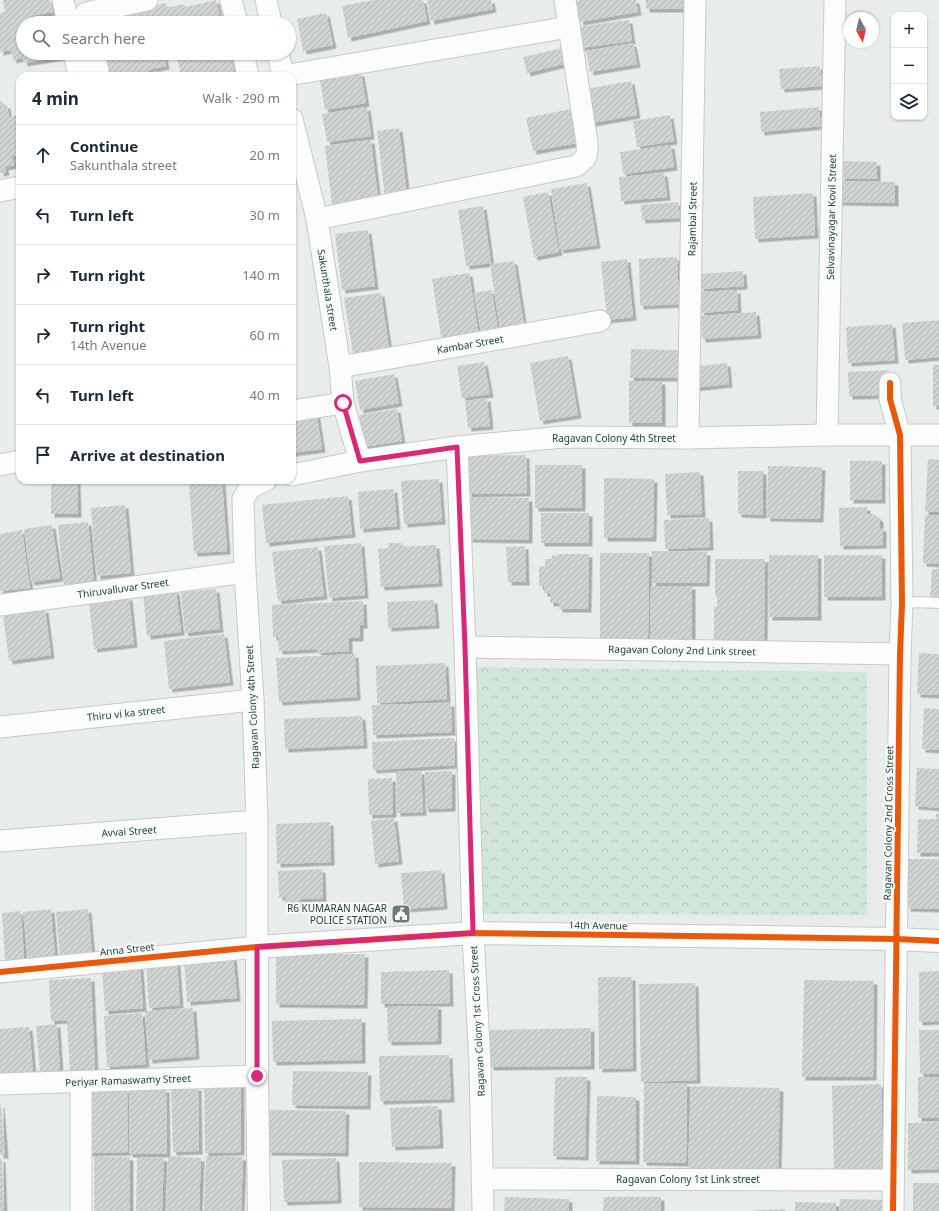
<!DOCTYPE html>
<meta charset="utf-8">
<style>
body{margin:0;font-family:"Noto Sans",sans-serif;background:#f2f2f3;color:#1f2937}
.controls{position:absolute;right:12px;top:12px;display:grid;overflow:hidden;border-radius:8px;box-shadow:0 1px 3px #0004}
.controls button{width:36px;height:36px;display:grid;place-items:center;padding:0;border:0;border-bottom:1px solid #e0e1e3;background:#fff;color:#1f2937;font:20px sans-serif}
.compass{position:absolute;left:843px;top:12px;width:36px;height:36px;border-radius:50%;background:#fff;box-shadow:0 1px 3px #0004;rotate:172deg}
.stop{position:absolute;width:12px;height:12px;margin:-9px;border:3px solid #db2777;border-radius:50%;background:#fff}
.stop.end{background:#db2777;border-color:#fff;box-shadow:0 1px 4px #0008}
.list{margin:0;padding:0;list-style:none}
h2{display:flex;justify-content:space-between;align-items:center;height:52px;margin:0;padding:0 16px;font-size:17px}
h2 small{font-size:13px;font-weight:400;color:#747a83}
.list li{display:grid;grid-template-columns:26px 1fr auto;gap:12px;align-items:center;box-sizing:border-box;height:60px;padding:0 16px;border-top:1px solid #e0e1e3}
.list b{display:block;font-size:15px;white-space:nowrap}
.list p{margin:0;font-size:13px;white-space:nowrap;color:#747a83}
.list em{font-size:13px;font-style:normal;color:#747a83}
.icon{flex:none;width:22px;height:22px;fill:none;stroke:currentColor;stroke-width:2;stroke-linecap:round;stroke-linejoin:round}
.map{position:relative;flex:none;width:939px;height:1211px;overflow:hidden}
.search{position:absolute;background:#fff;box-shadow:0 1px 3px #0004;left:16px;top:16px;width:280px;height:44px;display:flex;align-items:center;gap:10px;box-sizing:border-box;padding:0 14px;border-radius:22px;color:#747a83;font-size:15px}
.panel{position:absolute;background:#fff;box-shadow:0 1px 3px #0004;left:16px;top:72px;width:280px;height:412px;border-radius:12px}
.map>svg:first-child{display:block}
.park{fill:url(#park-crowns)}
.building{fill:url(#building-hatch);filter:url(#shadow)}
.lines{fill:none;stroke-linecap:round;stroke-linejoin:round}
.lane-casing{stroke:#c5cac8;stroke-width:12}
.street-casing{stroke:#c5cac8;stroke-width:23}
.secondary-casing{stroke:#c3cbc8;stroke-width:24}
.lane{stroke:#fcfcfc;stroke-width:10}
.street{stroke:#fcfcfc;stroke-width:21}
.secondary{stroke:#fcfcfc;stroke-width:22}
.cycleway-casing{stroke:#f7fbf9;stroke-width:8}
.cycleway{stroke:#e8590c;stroke-width:6}
.route{stroke:#db2777;stroke-width:5}
.labels{text-anchor:middle;stroke-width:4;stroke-linejoin:round;paint-order:stroke}
.street-label{font-size:10px;fill:#24423a;stroke:#f7fbf9}
.poi-label{font-size:10px;fill:#24423a;stroke:#f7fbf9;text-anchor:end}
</style>
<div class="map">
<svg width="939" height="1211" viewBox="0 0 939 1211">
<defs>
<pattern id="park-crowns" width="20" height="18" patternUnits="userSpaceOnUse"><rect width="20" height="18" fill="#d1e6d8"/><path d="M2 6a3 3 0 1 1 6 0M12 15a3 3 0 1 1 6 0" fill="none" stroke="#b3c6ba"/></pattern>
<pattern id="building-hatch" width="6" height="6" patternUnits="userSpaceOnUse"><rect width="6" height="6" fill="#cfd4d2"/><path d="M-1 1l2-2M0 6l6-6M5 7l2-2" fill="none" stroke="#b2b7b5"/></pattern>
<filter id="shadow"><feDropShadow dx="3.5" dy="3.5" stdDeviation="0" flood-color="#0004"/></filter>
</defs>
<rect width="100%" height="100%" fill="#e8edeb"/>
<path class="park" d="M471,667L867,672V915L475,914Z"/>
<g class="building">
<path d="M3,0H50L53,12L30,16L31,23H23V53H60L61,57L24,63L23,58L13,60L11,50L0,52V13L5,12Z"/>
<path d="M216,0L221,23H102L127,17L126,16L149,11L148,7L166,3L167,8L184,4L185,7Z"/>
<path d="M374,0H423L427,21L348,38L342,6Z"/>
<path d="M427,0H491L493,9L431,21Z"/>
<path d="M581,0H636L638,12L580,22L576,1Z"/>
<rect x="646" y="0" width="41" height="9"/>
<path d="M326,13L333,45L303,51L297,19Z"/>
<path d="M629,20L632,41L581,48L578,27Z"/>
<path d="M633,43L637,64L590,72L586,51Z"/>
<path d="M563,48L567,63L527,73L523,57Z"/>
<path d="M104,53H172V54L164,55L166,66L148,70L149,73L158,71L159,76H109Z"/>
<path d="M176,53H227L228,57L231,56L234,71L213,76H181Z"/>
<path d="M820,66L822,86L781,89L779,69Z"/>
<path d="M361,73L366,103L325,110L320,80Z"/>
<path d="M631,81L637,115L592,123L586,89Z"/>
<path d="M0,101H2L3,105H7L9,117L20,115V155L12,156L14,165L5,167L6,172L0,173Z"/>
<path d="M367,107L371,136L327,142L322,114Z"/>
<path d="M819,107L821,126L761,132L760,112Z"/>
<path d="M571,109L578,143L533,151L526,118Z"/>
<path d="M670,115L674,141L637,147L633,121Z"/>
<path d="M399,128L407,195L385,197L377,131Z"/>
<path d="M371,140L378,199L332,205L325,146Z"/>
<path d="M671,145L674,167L623,174L620,152Z"/>
<path d="M842,161L877,162V179L841,178Z"/>
<path d="M664,173L667,197L621,201L619,177Z"/>
<path d="M839,181L895,182V203L839,202Z"/>
<path d="M587,183L597,245L560,250L551,189Z"/>
<path d="M548,192L559,252L534,257L523,197Z"/>
<path d="M813,193L815,235L755,239L753,197Z"/>
<path d="M678,202L680,218L642,220L641,205Z"/>
<path d="M483,206L491,263L466,266L458,210Z"/>
<path d="M368,230L375,286L342,290L335,234Z"/>
<path d="M677,257L679,304L640,306L639,259Z"/>
<path d="M627,259L633,317L607,320L601,262Z"/>
<path d="M514,261L524,326L500,330L490,264Z"/>
<path d="M743,271L744,286L700,289L699,274Z"/>
<path d="M469,273L479,336L442,342L432,279Z"/>
<path d="M492,290L498,331L481,333L474,293Z"/>
<path d="M737,290L738,310L701,313L699,292Z"/>
<path d="M381,293L390,355L354,360L344,298Z"/>
<path d="M756,312L758,335L702,339L700,316Z"/>
<path d="M939,320V357L905,360L902,323Z"/>
<path d="M892,324L895,360L848,363L846,327Z"/>
<path d="M631,349L680,350V378H630Z"/>
<path d="M568,356L578,415L540,421L530,363Z"/>
<path d="M484,362L490,394L462,398L457,366Z"/>
<path d="M727,363L729,384L693,388L691,367Z"/>
<rect x="933" y="365" width="6" height="41"/>
<path d="M888,370L889,395L849,396L848,372Z"/>
<path d="M394,374L399,403L360,410L355,381Z"/>
<rect x="629" y="381" width="33" height="42"/>
<path d="M487,398L490,426L468,428L465,401Z"/>
<path d="M397,409L402,441L364,447L359,415Z"/>
<path d="M316,410L322,449L292,453V414Z"/>
<path d="M526,455L527,493L468,494L467,456Z"/>
<path d="M928,459L939,460V512H925Z"/>
<rect x="850" y="461" width="32" height="39"/>
<rect x="535" y="465" width="47" height="43"/>
<path d="M768,466L822,467L820,519L767,518Z"/>
<path d="M738,471H763V515L738,514Z"/>
<path d="M700,472L702,514L667,515L665,474Z"/>
<path d="M604,478L654,479L653,538H604Z"/>
<path d="M439,479L442,521L404,524L401,481Z"/>
<path d="M51,480H77L78,514H51Z"/>
<path d="M222,481L227,551L194,553L189,483Z"/>
<path d="M394,489L397,526L360,529L358,492Z"/>
<path d="M348,496L352,534L266,543L262,505Z"/>
<path d="M469,498H529V540L469,539Z"/>
<path d="M125,505L131,573L97,576L91,508Z"/>
<path d="M867,507V514H874L880,519V528H883V545L840,546L839,508Z"/>
<rect x="541" y="513" width="48" height="30"/>
<path d="M925,515L939,516V564L923,563Z"/>
<path d="M709,518L710,547L665,549L664,520Z"/>
<path d="M88,522L94,583L64,587L58,525Z"/>
<path d="M52,525L60,578L31,582L24,529Z"/>
<path d="M22,530L30,588L0,591V534Z"/>
<path d="M361,543L365,595L329,598L324,546Z"/>
<path d="M388,543H402L403,547L436,545L439,583L381,587L378,549L389,548Z"/>
<path d="M525,546L526,582H508L506,547Z"/>
<path d="M318,547L324,596L278,601L272,552Z"/>
<path d="M652,551L707,552L706,583H652Z"/>
<path d="M600,553H649L648,639L600,640Z"/>
<path d="M557,554H589L588,609H559V603H550V593H544V586H539V566L545,567V559H552V555L557,556Z"/>
<rect x="769" y="555" width="49" height="62"/>
<rect x="824" y="555" width="58" height="42"/>
<path d="M715,559H765L764,641H714V607H717V596H715Z"/>
<path d="M932,569H939V600H930Z"/>
<path d="M651,586H692V643H650Z"/>
<path d="M216,589L220,629L185,633L181,592Z"/>
<path d="M176,590L181,632L147,636L143,594Z"/>
<path d="M129,597L134,644L94,649L89,602Z"/>
<path d="M434,600L436,625L388,628L387,602Z"/>
<path d="M363,601L364,625H360V638H349V651L318,653L317,649L279,651L278,637H273L272,605Z"/>
<path d="M45,609L51,655L9,661L3,615Z"/>
<path d="M224,634L230,682L169,689L164,641Z"/>
<path d="M919,653L939,654V695L917,694Z"/>
<path d="M355,654L357,697L279,702L276,658Z"/>
<path d="M445,663L447,699L377,703L376,666Z"/>
<path d="M451,703L452,732L373,735L372,705Z"/>
<path d="M924,708L939,709V750L922,749Z"/>
<path d="M362,716L364,745L285,749L284,719Z"/>
<path d="M454,738L455,765L373,770L372,742Z"/>
<path d="M917,768L939,769V808L915,806Z"/>
<path d="M421,771L423,812L397,813L396,772Z"/>
<path d="M452,771V808L425,809V772Z"/>
<path d="M392,778L393,814L369,815L368,779Z"/>
<path d="M936,814H939V853H917L918,819H936Z"/>
<path d="M394,818L399,861L375,864L371,821Z"/>
<path d="M330,822L331,862L277,864L276,824Z"/>
<path d="M908,859H939V909L907,908Z"/>
<path d="M322,869L323,898L300,899L301,906L286,907L285,897H279L278,871Z"/>
<path d="M441,870L444,906L404,909L401,873Z"/>
<path d="M51,909L55,956L28,959L23,912Z"/>
<path d="M88,909L92,954L60,957L56,912Z"/>
<path d="M21,911L24,959L5,960L2,913Z"/>
<path d="M233,954L237,998L187,1002L184,958Z"/>
<path d="M276,954H365L364,1005L276,1004Z"/>
<path d="M177,962L180,1005L149,1008L146,965Z"/>
<path d="M140,966L143,1008L105,1011L102,969Z"/>
<path d="M449,970L450,1003L381,1004V972Z"/>
<path d="M939,971V1021L919,1022V972Z"/>
<path d="M598,977H632L633,1068L599,1069Z"/>
<path d="M91,978L95,1070L70,1071L67,1020L51,1021L49,980Z"/>
<path d="M804,980L874,981L873,1077H802Z"/>
<path d="M695,983L697,1080L641,1082L639,984Z"/>
<path d="M438,1006V1041L388,1042L387,1007Z"/>
<path d="M193,1008L196,1056L149,1060L145,1011Z"/>
<path d="M142,1013L146,1064L107,1067L104,1016Z"/>
<path d="M362,1019V1060L273,1062L272,1021Z"/>
<path d="M57,1024L60,1070L40,1072L36,1026Z"/>
<path d="M29,1027L33,1072L0,1074V1029Z"/>
<path d="M591,1028V1066L490,1067L489,1030Z"/>
<path d="M919,1030H939V1074H920Z"/>
<path d="M449,1055L451,1099L380,1101L379,1056Z"/>
<path d="M293,1071L368,1072L367,1106L292,1105Z"/>
<path d="M555,1077H587L585,1157L553,1156Z"/>
<rect x="918" y="1077" width="21" height="41"/>
<path d="M204,1081H241V1152L205,1153Z"/>
<path d="M644,1083H687L686,1163L643,1162Z"/>
<path d="M881,1084L883,1171L834,1173L832,1086Z"/>
<path d="M691,1086L780,1088L778,1171L688,1169Z"/>
<path d="M198,1087L199,1151L173,1152L171,1088Z"/>
<path d="M127,1089L128,1152L87,1153L86,1090Z"/>
<path d="M129,1089H166L167,1154H129Z"/>
<path d="M597,1096L636,1097V1161H596Z"/>
<path d="M0,1104H1L5,1155H0Z"/>
<path d="M438,1106L440,1145L392,1147L390,1108Z"/>
<path d="M269,1110L346,1111L345,1153L268,1152Z"/>
<path d="M939,1122V1169L908,1170V1123Z"/>
<path d="M168,1156L201,1158L199,1211H166Z"/>
<path d="M206,1156L243,1157L241,1211H204Z"/>
<rect x="94" y="1157" width="36" height="54"/>
<path d="M137,1157L164,1158L162,1211H136Z"/>
<path d="M336,1158L338,1200L284,1202L282,1160Z"/>
<path d="M0,1159H2L4,1211H0Z"/>
<path d="M359,1162L452,1163L451,1208L359,1207Z"/>
<rect x="913" y="1183" width="26" height="28"/>
<path d="M505,1197L569,1199V1211H504Z"/>
<path d="M604,1197H661V1211H603Z"/>
<path d="M840,1199L888,1200L887,1211H839Z"/>
<path d="M795,1202L836,1203V1211H795Z"/>
<path d="M786,1209L785,1211H754V1210Z"/>
</g>
<g class="lines">
<g class="lane-casing">
<path id="lane" d="M902,604L917,602L939,603"/>
</g>
<g class="street-casing">
<g id="street">
<path d="M63,0L68,23"/>
<path d="M231,0L237,23"/>
<path d="M266,0L271,23"/>
<path d="M86,13L147,0"/>
<path d="M74,53L79,76"/>
<path d="M94,53L99,76"/>
<path d="M243,53L248,76"/>
<path d="M278,53L283,76"/>
<path d="M283,76L569,27"/>
<path d="M292,119L317,219L340,367L343,403L360,461"/>
<path d="M0,191L20,187"/>
<path d="M317,219L576,166C587,158 588,155 587,143L565,0"/>
<path d="M340,367L600,321"/>
<path d="M890,383V399L900,435L902,604L900,654L893,1211"/>
<path d="M292,411L343,403"/>
<path d="M827,435L835,0"/>
<path d="M688,438L695,0"/>
<path d="M457,447L465,647L473,933L480,1065L483,1211"/>
<path d="M0,465L20,461"/>
<path d="M292,475L360,461L457,447L563,437L688,438L827,435H939"/>
<path d="M0,605L245,572"/>
<path d="M465,647L900,654"/>
<path d="M0,727L253,700"/>
<path d="M0,841L257,821"/>
<path d="M0,972L257,947V821L253,700L245,572L243,499L250,488L266,480"/>
<path d="M81,1082V1211"/>
<path d="M0,1084L257,1076"/>
<path d="M482,1179L894,1180"/>
</g>
</g>
<g class="secondary-casing">
<path id="secondary" d="M259,1211L257,1076V947L473,933L897,939L939,941"/>
</g>
<use href="#lane" class="lane"/>
<use href="#street" class="street"/>
<use href="#secondary" class="secondary"/>
<g class="cycleway-casing">
<g id="cycleway">
<path d="M890,383V399L900,435L902,604L900,654L893,1211"/>
<path d="M0,972L257,947L473,933L897,939L939,941"/>
</g>
</g>
<use href="#cycleway" class="cycleway"/>
</g>
<g class="lines">
<path class="route" d="M257,1076V947L473,933L465,647L457,447L360,461L343,403"/>
</g>
<defs>
<g id="civic-square" transform="scale(1)"><rect x="-9" y="-9" width="18" height="18" rx="4" fill="#697e78" stroke="#f7fbf9"/><path d="M-.6-6.5H3V-4.5H.6V-3L4-1V1h2V6H-6V1h2V-1L-.6-3ZM-1.2 2.5V6h2.4V2.5Z" fill="#fff"/></g>
</defs>
<g fill-rule="evenodd">
<use href="#civic-square" x="401" y="914"/>
</g>
<g class="labels">
<g class="street-label">
<text transform="translate(831 217) rotate(-89)" y="4">Selvavinayagar Kovil Street</text>
<text transform="translate(692 219) rotate(-89)" y="4">Rajambal Street</text>
<text transform="translate(328 290) rotate(81)" y="4">Sakunthala street</text>
<text transform="translate(470 344) rotate(-10)" y="4">Kambar Street</text>
<text x="614" y="442">Ragavan Colony 4th Street</text>
<text transform="translate(123 588) rotate(-8)" y="4">Thiruvalluvar Street</text>
<text transform="translate(682 650) rotate(1)" y="4">Ragavan Colony 2nd Link street</text>
<text transform="translate(252 707) rotate(-93)" y="4">Ragavan Colony 4th Street</text>
<text transform="translate(126 713) rotate(-6)" y="4">Thiru vi ka street</text>
<text transform="translate(888 823) rotate(-89)" y="4">Ragavan Colony 2nd Cross Street</text>
<text transform="translate(129 831) rotate(-4)" y="4">Avvai Street</text>
<text transform="translate(598 925) rotate(1)" y="4">14th Avenue</text>
<text transform="translate(127 949) rotate(-6)" y="4">Anna Street</text>
<text transform="translate(477 1021) rotate(-93)" y="4">Ragavan Colony 1st Cross Street</text>
<text transform="translate(128 1080) rotate(-2)" y="4">Periyar Ramaswamy Street</text>
<text x="688" y="1183">Ragavan Colony 1st Link street</text>
</g>
<g class="poi-label">
<text x="387" y="912">R6 KUMARAN NAGAR<tspan x="387" dy="12">POLICE STATION</tspan></text>
</g>
</g>
</svg>
<div class="controls">
<button>+</button>
<button>−</button>
<button><svg class="icon" aria-label="layers" viewBox="0 0 24 24"><path d="M12 4l9 5-9 5-9-5zM3 14l9 5 9-5"/></svg></button>
</div>
<svg class="compass" viewBox="-18 -18 36 36"><path d="M0-13l5 13h-10z" fill="#e53935"/><path d="M0 13l5-13h-10z" fill="#747a83"/></svg>
<div class="stop" style="left:343px;top:403px"></div>
<div class="stop end" style="left:257px;top:1076px"></div>
<div class="search"><svg class="icon" aria-label="search" viewBox="0 0 24 24"><circle cx="10" cy="10" r="6"/><path d="M15 15l6 6"/></svg>Search here</div>
<section class="panel">
<h2>4 min<small>Walk · 290 m</small></h2>
<ul class="list">
<li><svg class="icon" aria-label="ahead" viewBox="0 0 24 24"><path d="M12 20V5M6 11l6-6 6 6"/></svg><div><b>Continue</b><p>Sakunthala street</p></div><em>20 m</em></li>
<li><svg class="icon" aria-label="left" viewBox="0 0 24 24"><path d="M17 20v-9H6M10 6l-5 5 5 5"/></svg><div><b>Turn left</b></div><em>30 m</em></li>
<li><svg class="icon" aria-label="right" viewBox="0 0 24 24"><path d="M7 20v-9h11M14 6l5 5-5 5"/></svg><div><b>Turn right</b></div><em>140 m</em></li>
<li><svg class="icon" aria-label="right" viewBox="0 0 24 24"><path d="M7 20v-9h11M14 6l5 5-5 5"/></svg><div><b>Turn right</b><p>14th Avenue</p></div><em>60 m</em></li>
<li><svg class="icon" aria-label="left" viewBox="0 0 24 24"><path d="M17 20v-9H6M10 6l-5 5 5 5"/></svg><div><b>Turn left</b></div><em>40 m</em></li>
<li><svg class="icon" aria-label="arrive" viewBox="0 0 24 24"><path d="M6 21V4h12l-3 4 3 4H6"/></svg><div><b>Arrive at destination</b></div></li>
</ul>
</section>
</div>
